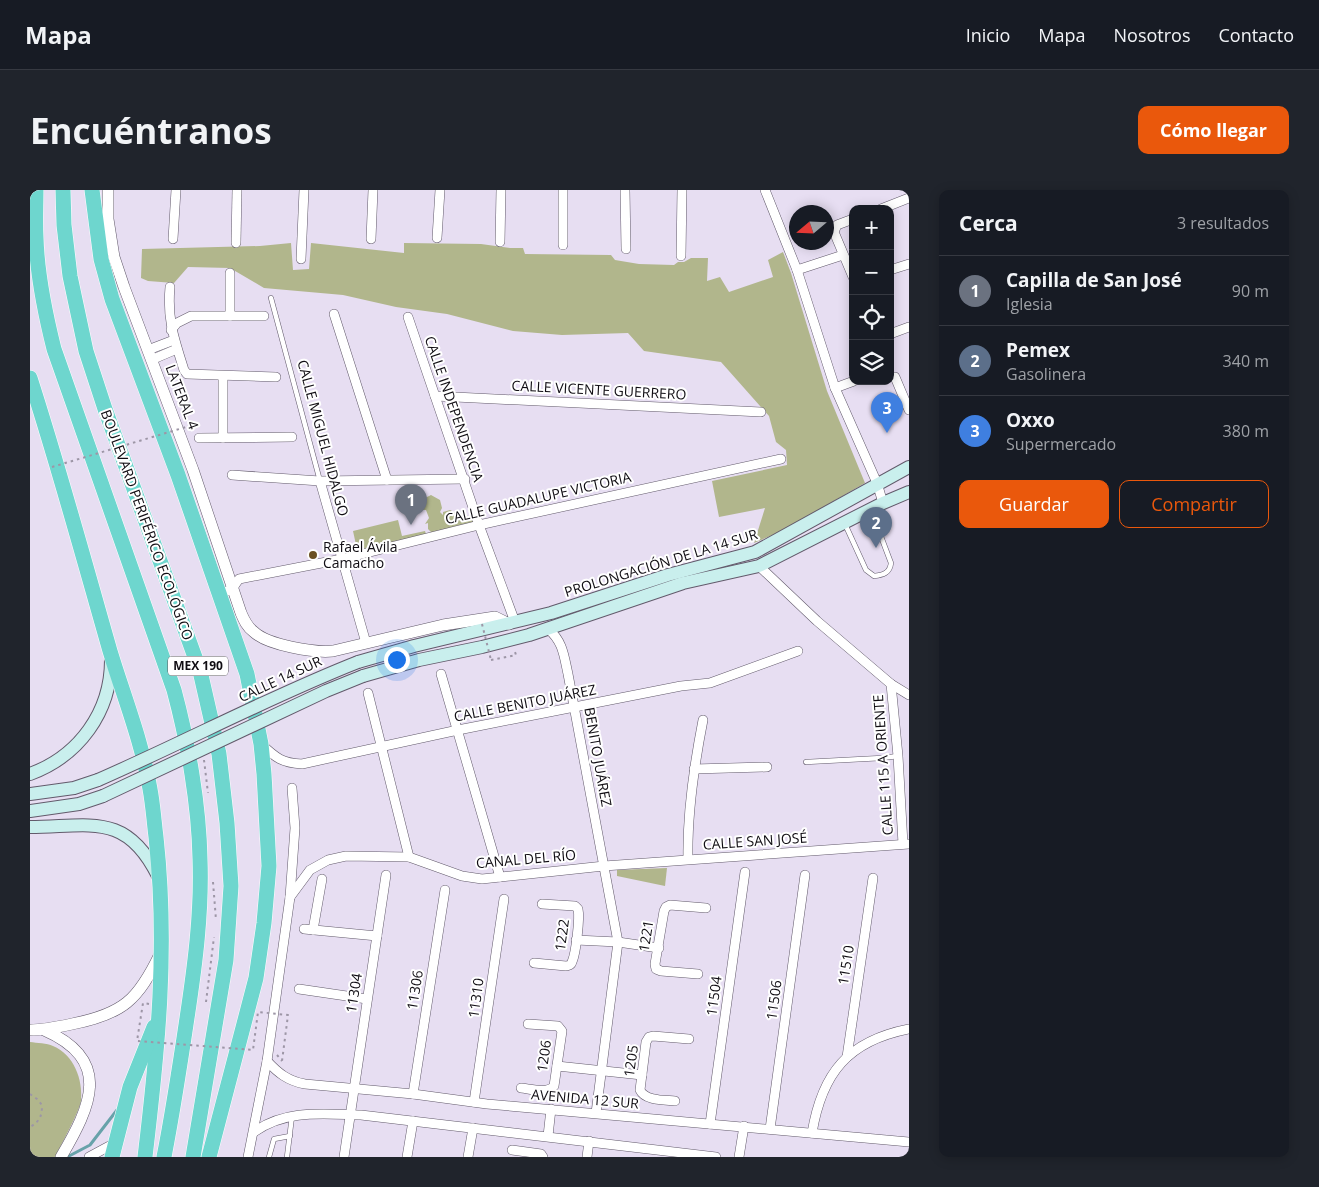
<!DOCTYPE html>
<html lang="es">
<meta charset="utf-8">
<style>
body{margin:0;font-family:"Open Sans",sans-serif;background:#20242c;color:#f1f3f6}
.controls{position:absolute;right:15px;top:15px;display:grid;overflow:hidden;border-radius:10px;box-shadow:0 2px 12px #0003}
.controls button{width:45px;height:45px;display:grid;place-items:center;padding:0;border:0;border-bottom:1px solid #363941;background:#171b24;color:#f1f3f6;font:25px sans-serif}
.compass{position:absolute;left:759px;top:15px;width:45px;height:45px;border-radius:50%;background:#171b24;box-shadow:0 2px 12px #0003;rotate:251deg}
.you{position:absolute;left:366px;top:469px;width:18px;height:18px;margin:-12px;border:4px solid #fff;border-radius:50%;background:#1a73e8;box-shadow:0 0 0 8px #1a73e833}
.badge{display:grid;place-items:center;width:32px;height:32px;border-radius:50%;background:#ea580c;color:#fff;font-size:16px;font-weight:700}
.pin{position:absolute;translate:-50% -41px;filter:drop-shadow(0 1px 2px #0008)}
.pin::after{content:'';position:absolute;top:26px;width:18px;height:15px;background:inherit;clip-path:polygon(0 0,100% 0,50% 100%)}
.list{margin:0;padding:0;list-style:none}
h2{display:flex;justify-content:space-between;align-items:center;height:65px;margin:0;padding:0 20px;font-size:21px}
h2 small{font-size:16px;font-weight:400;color:#9ea1a6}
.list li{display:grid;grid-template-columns:32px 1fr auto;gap:15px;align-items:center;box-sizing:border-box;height:70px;padding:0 20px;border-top:1px solid #363941}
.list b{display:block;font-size:19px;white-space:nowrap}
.list p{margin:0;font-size:16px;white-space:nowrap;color:#9ea1a6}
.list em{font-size:16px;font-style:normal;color:#9ea1a6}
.actions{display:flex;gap:10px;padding:15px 20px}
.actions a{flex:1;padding:11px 0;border:1px solid #ea580c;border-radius:10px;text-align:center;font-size:18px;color:#ea580c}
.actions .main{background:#ea580c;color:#fff}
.icon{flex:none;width:28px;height:28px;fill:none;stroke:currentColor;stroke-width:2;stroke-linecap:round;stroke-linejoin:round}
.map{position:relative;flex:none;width:879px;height:967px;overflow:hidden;border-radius:10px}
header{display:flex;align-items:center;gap:30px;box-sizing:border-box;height:70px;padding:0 25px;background:#171b24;border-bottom:1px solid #363941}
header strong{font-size:24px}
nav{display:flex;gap:28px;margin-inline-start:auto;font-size:18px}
.intro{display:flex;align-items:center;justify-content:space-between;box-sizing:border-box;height:120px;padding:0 30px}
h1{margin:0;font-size:35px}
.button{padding:12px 22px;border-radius:10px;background:#ea580c;color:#fff;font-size:18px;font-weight:700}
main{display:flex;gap:30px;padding:0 30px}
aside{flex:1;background:#171b24;border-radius:10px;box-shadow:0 2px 12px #0003}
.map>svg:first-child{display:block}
.green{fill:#b1b68c}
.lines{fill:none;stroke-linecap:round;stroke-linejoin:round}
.stream{stroke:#68a2aa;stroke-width:3}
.service-casing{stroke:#625a6b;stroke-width:5.5}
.minor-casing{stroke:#625a6b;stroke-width:10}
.tertiary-casing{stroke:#625a6b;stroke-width:12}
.secondary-casing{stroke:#625a6b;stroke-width:14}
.trunk-casing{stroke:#fff;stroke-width:16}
.path{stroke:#9d96a6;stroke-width:2;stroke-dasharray:2.5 4;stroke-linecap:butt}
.service{stroke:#fff;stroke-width:4.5}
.minor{stroke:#fff;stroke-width:9}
.tertiary{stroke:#fff;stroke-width:11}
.secondary{stroke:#c9efed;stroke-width:12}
.trunk{stroke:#6ed6ce;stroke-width:15}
.secondary-bridge-casing{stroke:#625a6b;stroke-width:14;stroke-linecap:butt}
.path-bridge{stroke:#9d96a6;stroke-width:2;stroke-dasharray:2.5 4;stroke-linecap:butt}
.secondary-bridge{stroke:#c9efed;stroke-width:12}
.poi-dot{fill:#6b5022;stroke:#fff;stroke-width:2}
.labels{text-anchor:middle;stroke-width:4;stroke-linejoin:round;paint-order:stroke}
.shield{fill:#fff;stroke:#58565a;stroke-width:1}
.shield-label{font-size:12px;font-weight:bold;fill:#100d13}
.street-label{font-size:14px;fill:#100d13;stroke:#fff}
.poi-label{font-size:14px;fill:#100d13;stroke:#fff;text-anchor:start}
</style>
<header>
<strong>Mapa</strong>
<nav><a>Inicio</a><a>Mapa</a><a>Nosotros</a><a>Contacto</a></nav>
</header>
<div class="intro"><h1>Encuéntranos</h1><a class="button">Cómo llegar</a></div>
<main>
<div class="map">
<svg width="879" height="967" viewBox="0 0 879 967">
<rect width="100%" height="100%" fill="#e7def2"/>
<g class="green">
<path d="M261,53L263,80L279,79L281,53L374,63V53L451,54L480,58H493L495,64L581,65L585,70L609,74L644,75L648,72H654L661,68H678L677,91L690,87L699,102L743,87L738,70L753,62L761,83L797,201L835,293L754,340L724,353L735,318L689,327L682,291L757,275L756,260L746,252L739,226L691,172L614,161L598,143L532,145L483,141L417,124L366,117L313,105L234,98L200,78L158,77L144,93L118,91L111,88L112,59L230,56Z"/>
<path d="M401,305L410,310L412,318L410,322L413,325V322L420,320C428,325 441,323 445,333L403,344L398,339V333L395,334L399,328L396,320H393L391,317L395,308Z"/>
<path d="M368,330L372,346L395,341L396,344L328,364L323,341Z"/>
<path d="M637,678L635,696L587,686V680Z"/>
<path d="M0,852C7,853 17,853 23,856C44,865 53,889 51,911C49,922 31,955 25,967H0Z"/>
</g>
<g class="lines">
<path class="stream" d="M39,966L60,955L87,920"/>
<g class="service-casing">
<g id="service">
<path d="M241,108L290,291"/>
<path d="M815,334L836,380L844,386C853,385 860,383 861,373L841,320"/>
<path d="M776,572L852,568L868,566"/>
<path d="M239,967L244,949L260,946"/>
<path d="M257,967L262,926"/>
</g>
</g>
<g class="minor-casing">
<g id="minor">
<path d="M533,0V55"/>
<path d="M595,0L596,59"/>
<path d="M735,0L767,80L805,198L847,293L853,313"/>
<path d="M851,19L879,8"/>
<path d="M823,29L807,35L804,42L823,87"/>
<path d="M407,48L410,0"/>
<path d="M143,49L146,0"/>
<path d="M341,49L343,0"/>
<path d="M470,52L471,0"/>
<path d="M206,53L207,0"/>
<path d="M651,66L652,0"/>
<path d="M271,69L274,0"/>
<path d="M767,80L813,65"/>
<path d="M860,80L879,74"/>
<path d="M140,97C137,130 144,148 154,180L157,184L246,187"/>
<path d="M304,124L357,290"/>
<path d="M200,126V83"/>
<path d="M378,127L449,335L485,432"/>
<path d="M141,140L147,133L161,126H234"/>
<path d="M860,144L879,137"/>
<path d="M118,160L144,150"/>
<path d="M121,170L147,159"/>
<path d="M193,186V248"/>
<path d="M865,187L879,220"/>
<path d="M805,198L824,191"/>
<path d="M405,206L731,222"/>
<path d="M169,248L262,247"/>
<path d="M202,285L290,291L435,289"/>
<path d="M290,291L336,453"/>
<path d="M729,376L787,431L861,494L879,505"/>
<path d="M188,405L202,399L209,389L312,369L449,335L751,269"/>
<path d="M518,439C533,451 534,466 538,484L588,752L566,923"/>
<path d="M411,484L470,687"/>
<path d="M861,494L868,566L873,654"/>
<path d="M338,503L379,667"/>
<path d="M231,554C246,568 252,573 272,574L428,540L651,496L680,493L768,461"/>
<path d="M664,579L737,577"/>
<path d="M658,669C657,622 664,576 673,530"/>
<path d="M260,707L280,680L298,670L316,666L379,667L432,686L452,689L574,676L879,654"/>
<path d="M274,739L347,746"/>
<path d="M283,740L292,689"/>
<path d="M546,750L588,752L629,758"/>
<path d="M504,773L536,776C540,775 541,775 542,772C546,763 550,728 548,719L545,716L512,714"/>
<path d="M668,784L631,781L626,779L625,774L634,721L636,717L640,715L676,718"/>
<path d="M269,799L337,809"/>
<path d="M817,867L843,688"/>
<path d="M237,871C248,883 258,891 275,894L383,904L457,914L879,952"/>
<path d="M527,876L612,885"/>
<path d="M491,898C501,899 517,904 524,896L532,841L528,836L498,834"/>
<path d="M383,904L415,700"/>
<path d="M645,911C635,910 615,911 610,900L616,852L619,847L623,846L659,849"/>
<path d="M444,912L474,709"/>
<path d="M680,934L715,682"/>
<path d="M740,939L775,685"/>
<path d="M224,942C256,919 293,924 331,925L686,967"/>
<path d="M782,943C792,883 818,851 879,839"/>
<path d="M518,946L521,919"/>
<path d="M482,960L511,964L513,967"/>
<path d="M59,967L85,953"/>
<path d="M218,967L237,871L260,707L265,638L262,598"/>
<path d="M314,967L356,685"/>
<path d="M377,967L383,931"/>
<path d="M438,967L443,938"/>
<path d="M557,967L559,951"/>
<path d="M709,967L714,936"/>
</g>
</g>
<g class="tertiary-casing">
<g id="tertiary">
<path d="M78,0V29L84,67L94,97L163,280L211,423C214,430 217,437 224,442C238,455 284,463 303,461L413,435L465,427L479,434"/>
<path d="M0,840C14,840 28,837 42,834C93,824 108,810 130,764"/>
<path d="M14,840C83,870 61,916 31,967"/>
</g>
</g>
<g class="secondary-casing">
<g id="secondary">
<path d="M328,472L384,456L521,423L638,385L725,362L879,277"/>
<path d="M333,486L389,470L452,457L499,445L653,393L729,376L853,313L879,302"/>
<path d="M0,584C49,566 81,522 81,470"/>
<path d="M0,604L44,598L68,590"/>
<path d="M0,621L49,614L73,606"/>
<path d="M0,637C59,637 96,621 128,686"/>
</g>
</g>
<g class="trunk-casing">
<g id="trunk">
<path d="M6,0C6,16 5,31 6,47C7,85 15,123 24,159L144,500C158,552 169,615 170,669C172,722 165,775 157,828C150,875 143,921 134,967"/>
<path d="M33,0L34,35L40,86L56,161L75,219L170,481L189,564L197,633L201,696L196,770L163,967"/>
<path d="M62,0L71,69L82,109L148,285L217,484L231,554L234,584L239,676L234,733L226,788L179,967"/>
<path d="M0,188C29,278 54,370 80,461C94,507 112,552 120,599C123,615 124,631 126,647C138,757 128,858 115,967"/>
<path d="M82,967L100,897L124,837"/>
</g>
</g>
<g class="path">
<path d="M461,470L486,465L484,459"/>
<path d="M174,570L178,603"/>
<path d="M183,692L186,730"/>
<path d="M176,812L184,747"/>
<path d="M247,865L252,871"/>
<path d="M0,904L7,909L12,915C12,926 10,931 0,937"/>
</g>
<use href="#service" class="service"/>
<use href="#minor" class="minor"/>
<use href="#tertiary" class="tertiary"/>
<use href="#secondary" class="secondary"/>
<use href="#trunk" class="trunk"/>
<g class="secondary-bridge-casing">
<g id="secondary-bridge">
<path d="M68,590C155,552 239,507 328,472"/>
<path d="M73,606L296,501L333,486"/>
</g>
</g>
<g class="path-bridge">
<path d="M22,277L156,237"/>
<path d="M452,434L461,470"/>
<path d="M119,814L113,813L107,851L223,860L228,822L258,825L252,871"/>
</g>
<use href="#secondary-bridge" class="secondary-bridge"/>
</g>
<circle class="poi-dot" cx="283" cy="365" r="5"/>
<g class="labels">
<rect class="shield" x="138" y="466.5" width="60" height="19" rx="4"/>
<g class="shield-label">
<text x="168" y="480">MEX 190</text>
</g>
<g class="street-label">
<text transform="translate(569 200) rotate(3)" y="5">CALLE VICENTE GUERRERO</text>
<text transform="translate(152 207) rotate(69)" y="5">LATERAL 4</text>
<text transform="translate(424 219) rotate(71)" y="5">CALLE INDEPENDENCIA</text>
<text transform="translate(293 248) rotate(75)" y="5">CALLE MIGUEL HIDALGO</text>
<text transform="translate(508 308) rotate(-13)" y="5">CALLE GUADALUPE VICTORIA</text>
<text transform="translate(117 335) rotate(70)" y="5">BOULEVARD PERIFÉRICO ECOLÓGICO</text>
<text transform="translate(631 373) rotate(-17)" y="5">PROLONGACIÓN DE LA 14 SUR</text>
<text transform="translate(250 489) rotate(-25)" y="5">CALLE 14 SUR</text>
<text transform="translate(495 513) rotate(-11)" y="5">CALLE BENITO JUÁREZ</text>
<text transform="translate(568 567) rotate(80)" y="5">BENITO JUÁREZ</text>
<text transform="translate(853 575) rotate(-94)" y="5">CALLE 115 A ORIENTE</text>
<text transform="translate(725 651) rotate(-4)" y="5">CALLE SAN JOSÉ</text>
<text transform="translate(496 669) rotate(-5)" y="5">CANAL DEL RÍO</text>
<text transform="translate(532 745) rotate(-82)" y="5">1222</text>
<text transform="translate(616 746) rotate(-81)" y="5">1221</text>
<text transform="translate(816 775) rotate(-81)" y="5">11510</text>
<text transform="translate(385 800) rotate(-81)" y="5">11306</text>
<text transform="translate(324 803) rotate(-81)" y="5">11304</text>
<text transform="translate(684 806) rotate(-82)" y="5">11504</text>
<text transform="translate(446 808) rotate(-82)" y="5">11310</text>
<text transform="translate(744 810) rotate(-82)" y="5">11506</text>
<text transform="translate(514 866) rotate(-82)" y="5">1206</text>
<text transform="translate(601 871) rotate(-82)" y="5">1205</text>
<text transform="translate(555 909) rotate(5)" y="5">AVENIDA 12 SUR</text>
</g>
<g class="poi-label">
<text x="293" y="362">Rafael Ávila<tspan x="293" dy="16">Camacho</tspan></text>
</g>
</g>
</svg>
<div class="controls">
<button>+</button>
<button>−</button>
<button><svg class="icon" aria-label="locate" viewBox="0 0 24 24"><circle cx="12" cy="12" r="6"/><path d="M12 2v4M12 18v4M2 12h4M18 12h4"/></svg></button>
<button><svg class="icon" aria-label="layers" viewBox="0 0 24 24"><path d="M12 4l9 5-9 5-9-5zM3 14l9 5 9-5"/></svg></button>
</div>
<svg class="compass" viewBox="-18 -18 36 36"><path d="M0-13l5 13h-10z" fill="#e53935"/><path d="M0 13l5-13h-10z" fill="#9ea1a6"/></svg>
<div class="you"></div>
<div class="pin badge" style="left:381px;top:335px;background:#6b7280">1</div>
<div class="pin badge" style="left:846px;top:358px;background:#5c6f8a">2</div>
<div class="pin badge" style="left:857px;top:243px;background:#3f7fe0">3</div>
</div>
<aside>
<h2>Cerca<small>3 resultados</small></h2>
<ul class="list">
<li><span class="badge" style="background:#6b7280">1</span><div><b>Capilla de San José</b><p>Iglesia</p></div><em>90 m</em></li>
<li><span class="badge" style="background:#5c6f8a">2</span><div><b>Pemex</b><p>Gasolinera</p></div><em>340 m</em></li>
<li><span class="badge" style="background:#3f7fe0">3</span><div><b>Oxxo</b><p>Supermercado</p></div><em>380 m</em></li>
</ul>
<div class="actions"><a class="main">Guardar</a><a>Compartir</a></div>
</aside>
</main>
